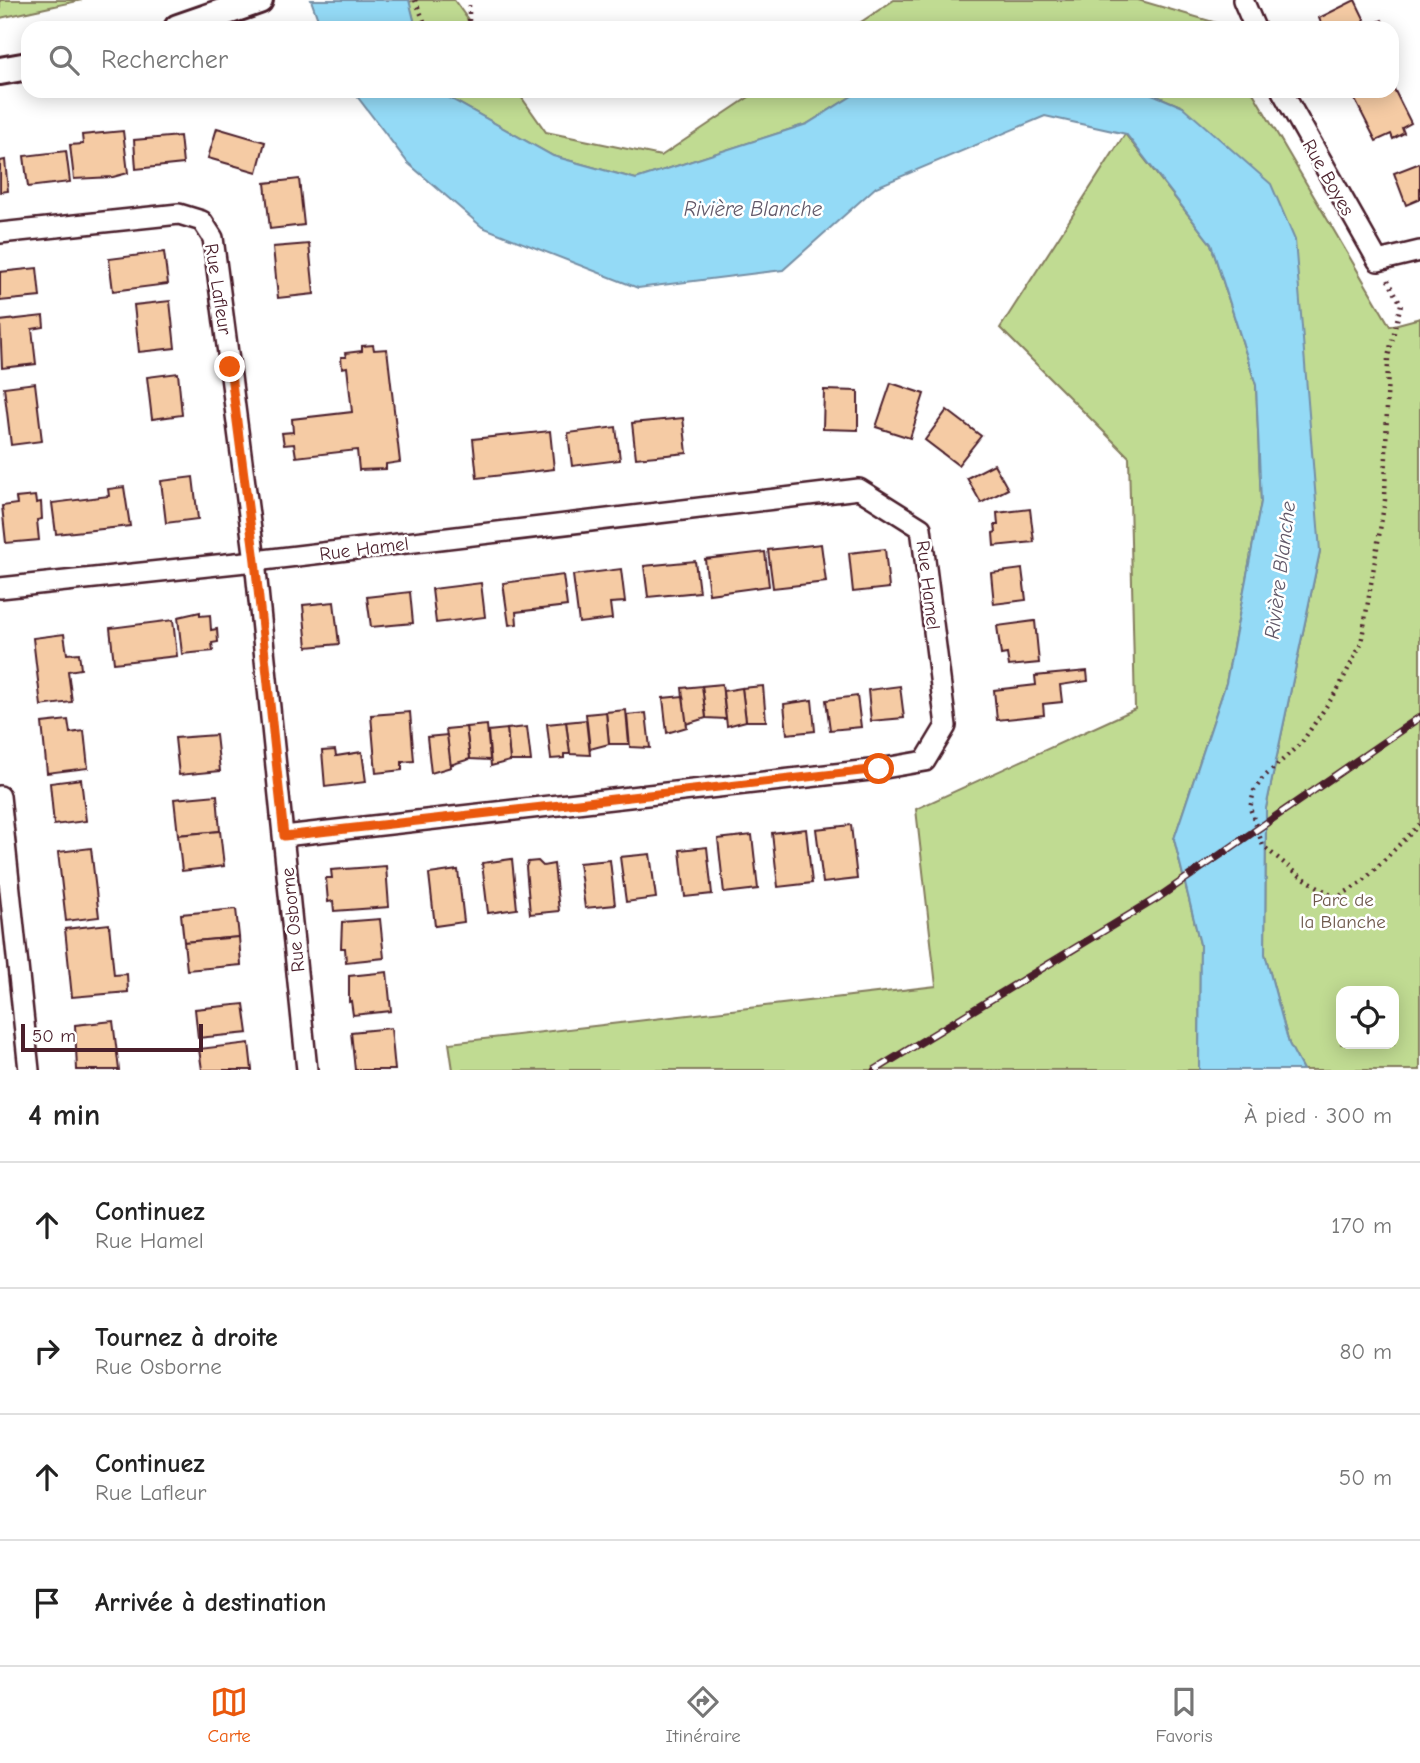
<!DOCTYPE html>
<html lang="fr">
<meta charset="utf-8">
<style>
body{margin:0;font-family:"Comic Neue",sans-serif;background:#f6f6f6;color:#222}
.controls{position:absolute;right:21px;bottom:21px;display:grid;overflow:hidden;border-radius:14px;box-shadow:0 4px 18px #0003}
.controls button{width:63px;height:63px;display:grid;place-items:center;padding:0;border:0;border-bottom:2px solid #e0e0e0;background:#fff;color:#222;font:35px sans-serif}
.scale{position:absolute;left:21px;bottom:18px;width:182px;box-sizing:border-box;padding-left:7px;border:4px solid #4a1f2b;border-top:0;font-size:19px;line-height:24px;white-space:nowrap;color:#4a1f2b;-webkit-text-stroke:5px #fff;paint-order:stroke}
.stop{position:absolute;width:21px;height:21px;margin:-16px;border:5px solid #ea580c;border-radius:50%;background:#fff}
.stop.end{background:#ea580c;border-color:#fff;box-shadow:0 2px 7px #0008}
.list{margin:0;padding:0;list-style:none}
h2{display:flex;justify-content:space-between;align-items:center;height:91px;margin:0;padding:0 28px;font-size:30px}
h2 small{font-size:23px;font-weight:400;color:#767676}
.list li{display:grid;grid-template-columns:46px 1fr auto;gap:21px;align-items:center;box-sizing:border-box;height:126px;padding:0 28px;border-top:2px solid #e0e0e0}
.list b{display:block;font-size:26px;white-space:nowrap}
.list p{margin:0;font-size:23px;white-space:nowrap;color:#767676}
.list em{font-size:23px;font-style:normal;color:#767676}
.icon{flex:none;width:38px;height:38px;fill:none;stroke:currentColor;stroke-width:2;stroke-linecap:round;stroke-linejoin:round}
.map{position:relative;flex:none;width:1420px;height:1070px;overflow:hidden}
.search{position:absolute;background:#fff;box-shadow:0 4px 18px #0003;left:21px;right:21px;top:21px;height:77px;display:flex;align-items:center;gap:18px;box-sizing:border-box;padding:0 24px;border-radius:21px;color:#767676;font-size:26px}
.sheet{height:595px;background:#fff}
nav{display:flex;justify-content:space-around;align-items:center;box-sizing:border-box;height:98px;border-top:2px solid #e0e0e0;background:#fff;font-size:19px;color:#767676}
nav a{display:grid;justify-items:center;gap:4px}
nav .on{color:#ea580c}
.map>svg:first-child{display:block}
.green{fill:#c0db92;stroke:#857d5e;stroke-width:2;fill-rule:evenodd}
.water{fill:#94daf6;stroke:#768fa5;stroke-width:2}
.building{fill:#f5cba4;stroke:#4a1f2b;stroke-width:2}
.lines{fill:none;stroke-linecap:round;stroke-linejoin:round}
.street-casing{stroke:#4a1f2b;stroke-width:24}
.secondary-casing{stroke:#4a1f2b;stroke-width:32}
.path{stroke:#4a1f2b;stroke-width:4.5;stroke-dasharray:2 5;stroke-linecap:butt}
.street{stroke:#fff;stroke-width:19}
.secondary{stroke:#fff;stroke-width:26}
.rail-casing{stroke:#4a1f2b;stroke-width:8}
.rail{stroke:#fff;stroke-width:5;stroke-dasharray:16;stroke-linecap:butt}
.route{stroke:#ea580c;stroke-width:9}
.labels{text-anchor:middle;stroke-width:5;stroke-linejoin:round;paint-order:stroke}
.street-label{font-size:19px;fill:#4a1f2b;stroke:#fff}
.park-label{font-size:19px;fill:#6d574a;stroke:#fff}
.water-label{font-size:21px;font-style:italic;fill:#605768;stroke:#fff}
</style>
<div class="map">
<svg width="1420" height="1070" viewBox="0 0 1420 1070">
<rect width="100%" height="100%" fill="#fff"/>
<filter id="ink" filterUnits="userSpaceOnUse"><feTurbulence type="fractalNoise" baseFrequency=".0143" numOctaves="2"/><feDisplacementMap in="SourceGraphic" scale="14" xChannelSelector="R" yChannelSelector="G"/><feConvolveMatrix kernelMatrix="1 2 1 2 8 2 1 2 1" color-interpolation-filters="sRGB"/></filter>
<g filter="url(#ink)">
<g class="green">
<path d="M0,0H82L0,18Z"/>
<path d="M414,0H454L474,28H416L409,2Z"/>
<path d="M894,0H1138L1217,23L1219,28H852Z"/>
<path d="M437,91H517L546,132L661,156L758,91H860L807,124L636,179L553,156Z"/>
<path d="M1145,91H1252L1390,326L1420,318V1070H1303L1289,1044L1265,954L1266,808L1320,551L1183,107ZM1341,991H1394V1044H1341Z"/>
<path d="M1125,134L1211,244L1256,385L1261,502L1226,683L1174,839L1200,944L1199,1070H453L449,1043L936,986L916,809L1135,709L1129,457L1000,328Z"/>
</g>
<g class="water">
<path d="M311,0H409L416,28H321Z"/>
<path d="M353,91H437L553,156L636,179L807,124L860,91H1145L1183,107L1271,184L1295,240L1320,551L1266,808L1265,954L1289,1044L1303,1070H1199L1200,944L1174,839L1226,683L1261,502L1256,385L1211,244L1126,134L1045,116L876,187L783,270L638,288L482,227L408,163Z"/>
</g>
<g class="building">
<path d="M1355,0L1368,27L1382,20L1386,28H1323L1319,18Z"/>
<path d="M1392,85L1411,123L1402,128L1404,133L1393,139L1391,134L1376,141L1354,98L1366,91H1392Z"/>
<path d="M217,128L265,142L257,172L208,158Z"/>
<path d="M123,131L128,173L113,177L74,179L70,145L83,144L82,135Z"/>
<path d="M180,136L183,164L136,169L134,140Z"/>
<path d="M66,151L70,182L28,187L24,156Z"/>
<path d="M5,160L8,191L0,192V161Z"/>
<path d="M1420,163V199L1406,205L1394,173Z"/>
<path d="M299,179L304,225L270,229L265,183Z"/>
<path d="M309,244L314,294L278,298L273,247Z"/>
<path d="M164,252L168,284L113,291L109,259Z"/>
<path d="M37,268L40,297L0,301V272Z"/>
<path d="M170,301L175,348L139,352L134,305Z"/>
<path d="M43,316L44,327L32,329L36,364L2,368L0,321Z"/>
<path d="M373,345L374,350L387,349L400,462L386,464V469L359,470L357,450L296,457L294,444L284,445L282,433L293,432L292,419L352,412L347,367L342,368L341,357H346L345,353L362,351V346Z"/>
<path d="M178,373L182,415L152,419L147,377Z"/>
<path d="M35,383L42,441L11,445L4,387Z"/>
<path d="M891,383L924,394L910,438L876,427Z"/>
<path d="M824,390L858,391V430L823,429Z"/>
<path d="M947,410L981,436L958,465L925,440Z"/>
<path d="M683,418L687,453L636,458L632,423Z"/>
<path d="M616,427L620,460L572,466L568,433Z"/>
<path d="M550,431L554,469L477,478L473,439Z"/>
<path d="M994,464L1008,489L981,503L967,478Z"/>
<path d="M193,477L198,519L166,523L161,481Z"/>
<path d="M124,487L130,526L56,534L52,503L109,496L108,489Z"/>
<path d="M35,496L36,503L41,502L42,519L37,520L39,540L6,543L2,506L17,504L16,498Z"/>
<path d="M1030,509L1034,542L994,546L993,533L996,532L995,525H998L997,513Z"/>
<path d="M821,544L826,582L773,588L768,550Z"/>
<path d="M885,549L889,588L853,592L849,553Z"/>
<path d="M765,552L769,586L709,594L705,559Z"/>
<path d="M695,561L699,592L648,597L644,566Z"/>
<path d="M621,569L625,602L610,603L612,619L579,623L573,575Z"/>
<path d="M1022,569L1026,600L994,604L991,573Z"/>
<path d="M563,575L567,606L516,612L517,624L509,625L503,583Z"/>
<path d="M481,583L485,617L436,623L432,589Z"/>
<path d="M410,592L413,623L371,627L367,597Z"/>
<path d="M334,602L339,644L307,647L303,605Z"/>
<path d="M200,612V616L210,615L211,630L217,629L218,642L212,643L213,651L182,654L178,617Z"/>
<path d="M173,620L177,656L114,663L110,628Z"/>
<path d="M1035,621L1039,663L1009,666L1007,654L1001,655L997,626Z"/>
<path d="M64,634L67,654L79,653L81,669L68,671L72,702L41,706L33,638Z"/>
<path d="M1087,671L1088,681L1060,685L1062,702L1043,704L1044,715L997,720L994,690L1036,685L1035,676Z"/>
<path d="M722,684L726,719L706,718L702,686Z"/>
<path d="M702,686L706,718L686,724L682,688Z"/>
<path d="M763,686L766,721H746L742,688Z"/>
<path d="M900,686L904,718L871,721L868,690Z"/>
<path d="M742,688L746,721L727,726L723,691Z"/>
<path d="M683,696L687,727L667,733L663,698Z"/>
<path d="M857,696L861,727L830,730L826,700Z"/>
<path d="M812,700L815,731L787,734L784,704Z"/>
<path d="M626,710L629,744H609L606,712Z"/>
<path d="M410,712L414,761L402,762V770L376,773L371,715Z"/>
<path d="M606,712L609,744L590,749L586,714Z"/>
<path d="M646,713L650,748L630,747L627,715Z"/>
<path d="M68,720L70,733L84,731L88,768L47,773L42,723Z"/>
<path d="M586,720L590,755L570,754L566,722Z"/>
<path d="M566,722L570,754H564V758L551,759L547,724Z"/>
<path d="M487,725L490,760L470,759L466,727Z"/>
<path d="M466,727L470,759L450,765L446,729Z"/>
<path d="M527,727L531,761H510L507,729Z"/>
<path d="M507,729L510,761L491,766L488,731Z"/>
<path d="M216,735L220,771L179,775L175,738Z"/>
<path d="M447,735L451,767L431,773L427,737Z"/>
<path d="M335,750L336,756L362,752L366,782L325,787L322,751Z"/>
<path d="M81,779L86,821L54,825L50,783Z"/>
<path d="M217,795L220,831L178,835L174,799Z"/>
<path d="M851,825L857,879L823,883L816,829Z"/>
<path d="M806,829L812,883L778,887L772,833Z"/>
<path d="M220,831L224,866L182,871L178,835Z"/>
<path d="M752,835L758,889L724,893L718,839Z"/>
<path d="M707,847L712,894L685,897L680,850Z"/>
<path d="M91,848L99,917L66,921L58,852Z"/>
<path d="M650,854L656,898L626,902L620,857Z"/>
<path d="M512,859L517,909L488,913L482,863Z"/>
<path d="M610,860L615,905L585,908L579,863Z"/>
<path d="M538,861L543,866L554,864L559,911L530,914L526,867L528,862Z"/>
<path d="M386,866L389,907L334,911L333,901L328,902L326,878H332L331,870Z"/>
<path d="M458,870L464,922L435,926L429,874Z"/>
<path d="M236,909L239,937L184,942L181,914Z"/>
<path d="M380,919L384,958L346,962L345,948H341L342,922Z"/>
<path d="M109,924L114,975L127,974L128,992L72,997L65,929Z"/>
<path d="M239,937L241,965L187,970L184,942Z"/>
<path d="M387,972L391,1011L353,1015L351,1001L349,1002V976Z"/>
<path d="M244,1004L248,1033L198,1038L195,1009Z"/>
<path d="M113,1021L119,1070H77L75,1025Z"/>
<path d="M391,1028L395,1070H355L351,1032Z"/>
<path d="M249,1043L252,1070H202L199,1049Z"/>
</g>
<g class="lines">
<g class="street-casing">
<g id="street">
<path d="M1243,0L1255,28"/>
<path d="M1282,91L1378,261L1420,251"/>
<path d="M0,233L179,214L202,221L213,238L255,561L307,1070"/>
<path d="M0,588L255,561L859,489L921,528L946,726L925,761L879,769L284,836"/>
<path d="M0,796L29,1070"/>
</g>
</g>
<g class="secondary-casing">
<g id="secondary">
<path d="M178,28L259,0"/>
<path d="M0,71L28,66"/>
</g>
</g>
<g class="path">
<path d="M415,0L427,28"/>
<path d="M469,28V0"/>
<path d="M1388,280L1401,304L1388,357L1385,500L1361,644L1338,689L1302,742L1262,779L1254,791L1250,808L1263,846L1299,875L1336,898L1361,883L1420,824"/>
</g>
<use href="#street" class="street"/>
<use href="#secondary" class="secondary"/>
<g class="rail-casing">
<path id="rail" d="M875,1070L1159,897L1420,717"/>
</g>
<use href="#rail" class="rail"/>
</g>
</g>
<g class="lines" filter="url(#ink)">
<path class="route" d="M230,367L255,561L284,836L879,769"/>
</g>
<g class="labels">
<g class="street-label">
<text transform="translate(1329 177) rotate(60)" y="7">Rue Boyes</text>
<text transform="translate(219 289) rotate(81)" y="7">Rue Lafleur</text>
<text transform="translate(364 548) rotate(-7)" y="7">Rue Hamel</text>
<text transform="translate(929 585) rotate(83)" y="7">Rue Hamel</text>
<text transform="translate(292 920) rotate(-96)" y="7">Rue Osborne</text>
</g>
<g class="park-label">
<text x="1343" y="906">Parc de<tspan x="1343" dy="22">la Blanche</tspan></text>
</g>
<g class="water-label">
<text x="753" y="216">Rivière Blanche</text>
<text transform="translate(1280 570) rotate(-83)" y="7">Rivière Blanche</text>
</g>
</g>
</svg>
<div class="controls">
<button><svg class="icon" aria-label="locate" viewBox="0 0 24 24"><circle cx="12" cy="12" r="6"/><path d="M12 2v4M12 18v4M2 12h4M18 12h4"/></svg></button>
</div>
<div class="scale">50 m</div>
<div class="stop" style="left:879px;top:769px"></div>
<div class="stop end" style="left:230px;top:367px"></div>
<div class="search"><svg class="icon" aria-label="search" viewBox="0 0 24 24"><circle cx="10" cy="10" r="6"/><path d="M15 15l6 6"/></svg>Rechercher</div>
</div>
<section class="sheet">
<h2>4 min<small>À pied · 300 m</small></h2>
<ul class="list">
<li><svg class="icon" aria-label="ahead" viewBox="0 0 24 24"><path d="M12 20V5M6 11l6-6 6 6"/></svg><div><b>Continuez</b><p>Rue Hamel</p></div><em>170 m</em></li>
<li><svg class="icon" aria-label="right" viewBox="0 0 24 24"><path d="M7 20v-9h11M14 6l5 5-5 5"/></svg><div><b>Tournez à droite</b><p>Rue Osborne</p></div><em>80 m</em></li>
<li><svg class="icon" aria-label="ahead" viewBox="0 0 24 24"><path d="M12 20V5M6 11l6-6 6 6"/></svg><div><b>Continuez</b><p>Rue Lafleur</p></div><em>50 m</em></li>
<li><svg class="icon" aria-label="arrive" viewBox="0 0 24 24"><path d="M6 21V4h12l-3 4 3 4H6"/></svg><div><b>Arrivée à destination</b></div></li>
</ul>
</section>
<nav>
<a class="on"><svg class="icon" aria-label="map" viewBox="0 0 24 24"><path d="M3 6l6-2 6 2 6-2v14l-6 2-6-2-6 2zM9 4v14M15 6v14"/></svg>Carte</a>
<a><svg class="icon" aria-label="directions" viewBox="0 0 24 24"><path d="M12 3l9 9-9 9-9-9zM9 14v-3h6M13 9l2 2-2 2"/></svg>Itinéraire</a>
<a><svg class="icon" aria-label="saved" viewBox="0 0 24 24"><path d="M7 4h10v16l-5-4-5 4z"/></svg>Favoris</a>
</nav>
